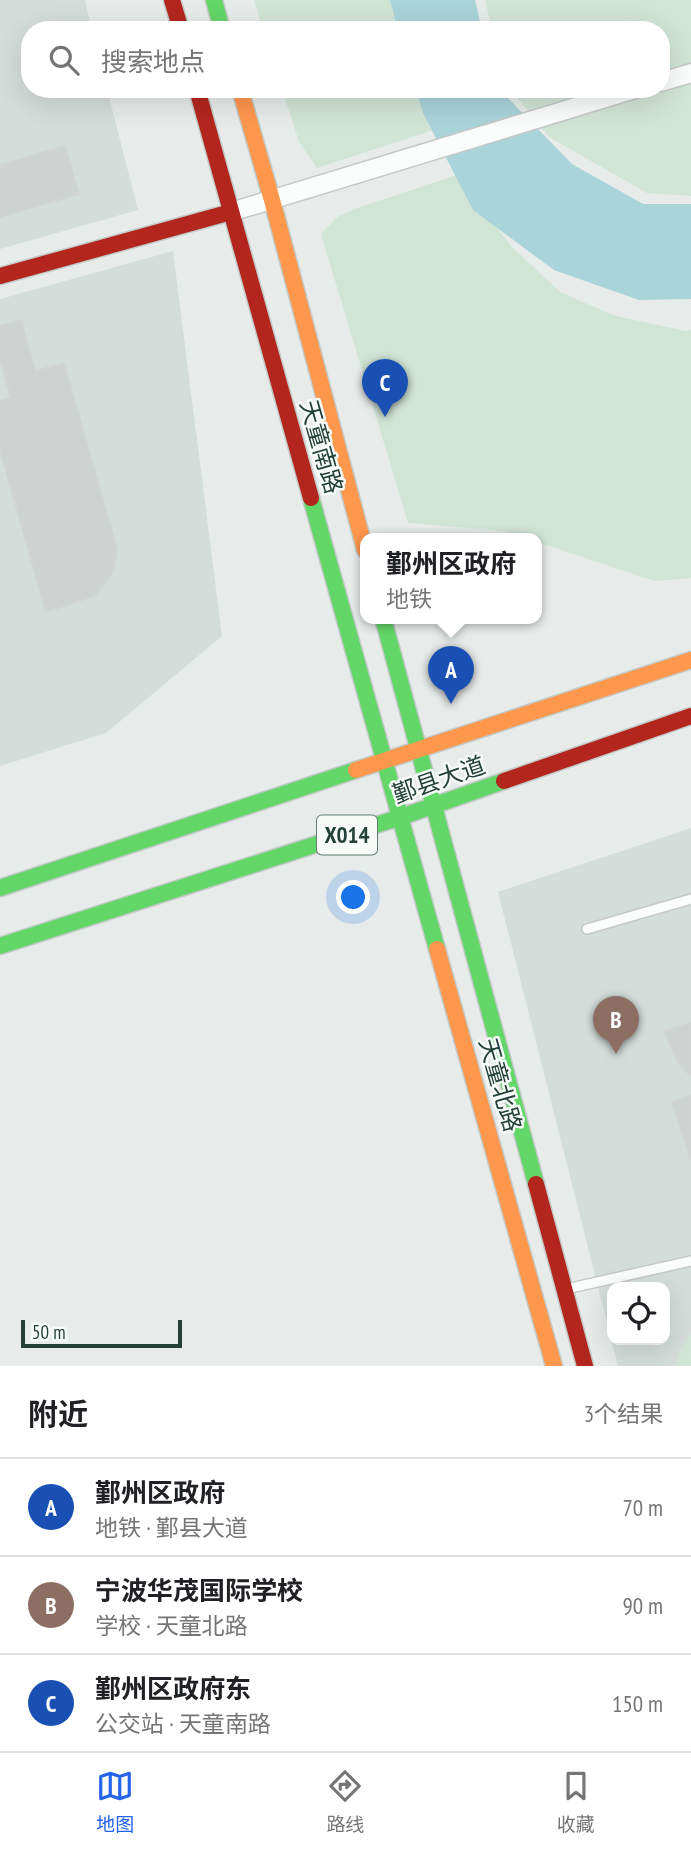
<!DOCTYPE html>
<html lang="zh">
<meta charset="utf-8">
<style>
body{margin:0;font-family:"PT Sans Narrow","Noto Sans SC",sans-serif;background:#f2f2f2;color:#202124}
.controls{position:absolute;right:21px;bottom:21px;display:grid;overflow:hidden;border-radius:14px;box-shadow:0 7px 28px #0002}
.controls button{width:63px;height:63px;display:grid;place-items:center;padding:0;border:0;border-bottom:2px solid #e0e0e0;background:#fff;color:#202124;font:35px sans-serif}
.scale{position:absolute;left:21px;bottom:18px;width:161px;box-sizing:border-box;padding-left:7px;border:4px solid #244139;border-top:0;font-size:19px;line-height:24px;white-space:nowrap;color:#244139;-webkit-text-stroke:5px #f6fbf8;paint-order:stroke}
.you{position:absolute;left:354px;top:898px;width:24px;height:24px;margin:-18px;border:5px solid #fff;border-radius:50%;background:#1a73e8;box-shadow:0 0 0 10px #1a73e833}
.badge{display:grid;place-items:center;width:46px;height:46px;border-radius:50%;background:#2563eb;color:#fff;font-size:23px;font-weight:700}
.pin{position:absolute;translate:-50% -58px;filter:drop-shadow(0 2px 4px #0008)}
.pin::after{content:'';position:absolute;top:37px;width:24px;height:21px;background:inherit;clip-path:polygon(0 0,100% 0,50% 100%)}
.popup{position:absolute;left:360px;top:533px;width:182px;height:91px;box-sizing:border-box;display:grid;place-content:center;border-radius:14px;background:#fff;filter:drop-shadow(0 2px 5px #0005);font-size:23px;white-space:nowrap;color:#757577}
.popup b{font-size:26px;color:#202124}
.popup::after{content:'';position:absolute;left:50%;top:100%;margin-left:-14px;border:14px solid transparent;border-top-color:#fff}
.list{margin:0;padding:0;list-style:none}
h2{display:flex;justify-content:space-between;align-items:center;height:91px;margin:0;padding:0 28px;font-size:30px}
h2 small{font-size:23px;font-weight:400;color:#757577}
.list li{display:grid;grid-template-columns:46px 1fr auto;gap:21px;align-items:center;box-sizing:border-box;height:98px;padding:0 28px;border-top:2px solid #e0e0e0}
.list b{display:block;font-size:26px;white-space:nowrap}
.list p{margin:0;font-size:23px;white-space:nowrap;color:#757577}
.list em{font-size:23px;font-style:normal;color:#757577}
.icon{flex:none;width:38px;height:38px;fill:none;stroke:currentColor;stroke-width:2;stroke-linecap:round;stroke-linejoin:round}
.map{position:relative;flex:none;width:691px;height:1366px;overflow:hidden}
.search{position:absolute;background:#fff;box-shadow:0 7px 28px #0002;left:21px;right:21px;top:21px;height:77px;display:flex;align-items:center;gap:18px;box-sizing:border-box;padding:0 24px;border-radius:28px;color:#757577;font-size:26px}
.sheet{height:385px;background:#fff}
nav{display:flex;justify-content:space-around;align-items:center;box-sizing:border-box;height:98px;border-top:2px solid #e0e0e0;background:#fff;font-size:19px;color:#757577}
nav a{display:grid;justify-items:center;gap:4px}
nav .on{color:#2563eb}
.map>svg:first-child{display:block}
.built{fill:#d5ddda;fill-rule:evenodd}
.green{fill:#d1e5d7}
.water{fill:#a9d4da}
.building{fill:#ced3d1;stroke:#d0d5d3;stroke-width:2}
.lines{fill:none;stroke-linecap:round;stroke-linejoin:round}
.lane-casing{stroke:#c4c9c7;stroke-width:12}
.street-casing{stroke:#c4c9c7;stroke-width:21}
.fast-casing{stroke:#c3cac7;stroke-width:19}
.slow-casing{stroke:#c3cac7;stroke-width:19}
.jam-casing{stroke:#c3cac7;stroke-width:19}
.lane{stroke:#fbfcfc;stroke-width:9}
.street{stroke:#fbfcfc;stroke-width:18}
.fast{stroke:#63d668;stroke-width:16}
.slow{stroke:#ff974d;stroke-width:16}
.jam{stroke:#b3261e;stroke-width:16}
.labels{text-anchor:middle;stroke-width:5;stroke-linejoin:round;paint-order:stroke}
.shield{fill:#f6fbf8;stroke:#637972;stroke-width:2}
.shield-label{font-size:23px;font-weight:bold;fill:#244139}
.street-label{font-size:24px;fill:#244139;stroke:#f6fbf8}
</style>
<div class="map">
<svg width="691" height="1366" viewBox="0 0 691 1366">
<rect width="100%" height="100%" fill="#e7ecea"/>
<g class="built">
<path d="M0,0H85L92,30H30V89H107L138,210L0,249Z"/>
<path d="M173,251L222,636L106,733L0,766V299Z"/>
<path d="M691,828V1366H618L498,892ZM612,1287H665V1340H612Z"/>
</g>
<g class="green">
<path d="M254,0H398L408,30H263Z"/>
<path d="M485,0H691V196L647,193L549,137L510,89H661V30H492Z"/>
<path d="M282,89H427L440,128L317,168L299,142Z"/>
<path d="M457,175L512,247L560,292L616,316L686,331L691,330V578L654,581L537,542V538H524L503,531L408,523L321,234L337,217L357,208Z"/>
<path d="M691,1334V1366H675L681,1348Z"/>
</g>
<g class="water">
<path d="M390,0H475L482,30H398Z"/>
<path d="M416,89H499L572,164L643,204H691V299L639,300L554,270L473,210L423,113Z"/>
</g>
<g class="building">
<path d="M65,146L79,194L0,217V165Z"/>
<path d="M21,320L35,371L64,363L117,549L114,568L109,579L94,596L46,612L0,450V401L11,398L0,358V326Z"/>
<path d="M691,1023V1076L679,1064L664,1031Z"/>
<path d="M691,1096V1160L672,1102Z"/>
</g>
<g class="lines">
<g class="lane-casing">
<g id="lane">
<path d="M587,929L691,899"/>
<path d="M566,1289L691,1261"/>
</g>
</g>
<g class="street-casing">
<g id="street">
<path d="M661,82L691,73"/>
<path d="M231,212L635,89"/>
</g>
</g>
<g class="fast-casing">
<g id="fast">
<path d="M214,0L222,30"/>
<path d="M311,498L437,949"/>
<path d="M383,618L536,1184"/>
<path d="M0,888L356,770"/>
<path d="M0,946L401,817L504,781"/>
</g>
</g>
<g class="slow-casing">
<g id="slow">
<path d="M240,89L272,200L365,550"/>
<path d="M356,770L691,660"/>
<path d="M437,949L554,1366"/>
</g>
</g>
<g class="jam-casing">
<g id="jam">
<path d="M172,0L181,30"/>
<path d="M197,89L311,498"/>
<path d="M0,276L231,212"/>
<path d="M504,781L691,716"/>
<path d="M536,1184L585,1366"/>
</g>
</g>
<use href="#lane" class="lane"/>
<use href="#street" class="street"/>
<use href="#fast" class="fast"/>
<use href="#slow" class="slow"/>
<use href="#jam" class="jam"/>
</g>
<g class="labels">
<rect class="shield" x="317" y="815.5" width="60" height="39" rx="5"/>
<g class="shield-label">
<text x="347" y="843">X014</text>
</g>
<g class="street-label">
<text transform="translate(321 447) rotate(74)" y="8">天童南路</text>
<text transform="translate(439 780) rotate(-19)" y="8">鄞县大道</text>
<text transform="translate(500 1085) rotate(74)" y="8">天童北路</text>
</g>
</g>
</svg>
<div class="controls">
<button><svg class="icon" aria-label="locate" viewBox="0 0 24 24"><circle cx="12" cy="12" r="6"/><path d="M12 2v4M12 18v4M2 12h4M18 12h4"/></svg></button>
</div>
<div class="scale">50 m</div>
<div class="you"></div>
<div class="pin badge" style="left:451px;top:704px;background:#1a4fb4">A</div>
<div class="popup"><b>鄞州区政府</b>地铁</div>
<div class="pin badge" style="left:616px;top:1054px;background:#8d6e63">B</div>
<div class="pin badge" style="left:385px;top:417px;background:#1a4fb4">C</div>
<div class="search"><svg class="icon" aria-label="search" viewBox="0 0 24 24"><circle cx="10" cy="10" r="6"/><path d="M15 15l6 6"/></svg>搜索地点</div>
</div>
<section class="sheet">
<h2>附近<small>3个结果</small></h2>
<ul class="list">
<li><span class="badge" style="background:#1a4fb4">A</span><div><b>鄞州区政府</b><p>地铁 · 鄞县大道</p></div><em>70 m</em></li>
<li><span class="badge" style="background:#8d6e63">B</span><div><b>宁波华茂国际学校</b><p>学校 · 天童北路</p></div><em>90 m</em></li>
<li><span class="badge" style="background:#1a4fb4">C</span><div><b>鄞州区政府东</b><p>公交站 · 天童南路</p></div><em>150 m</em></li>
</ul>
</section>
<nav>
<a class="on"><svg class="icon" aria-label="map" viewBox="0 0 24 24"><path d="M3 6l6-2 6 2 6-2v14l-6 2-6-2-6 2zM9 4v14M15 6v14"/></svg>地图</a>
<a><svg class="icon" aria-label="directions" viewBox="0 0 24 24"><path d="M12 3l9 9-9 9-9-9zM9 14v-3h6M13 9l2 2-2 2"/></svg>路线</a>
<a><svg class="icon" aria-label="saved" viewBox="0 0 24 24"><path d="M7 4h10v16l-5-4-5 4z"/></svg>收藏</a>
</nav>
